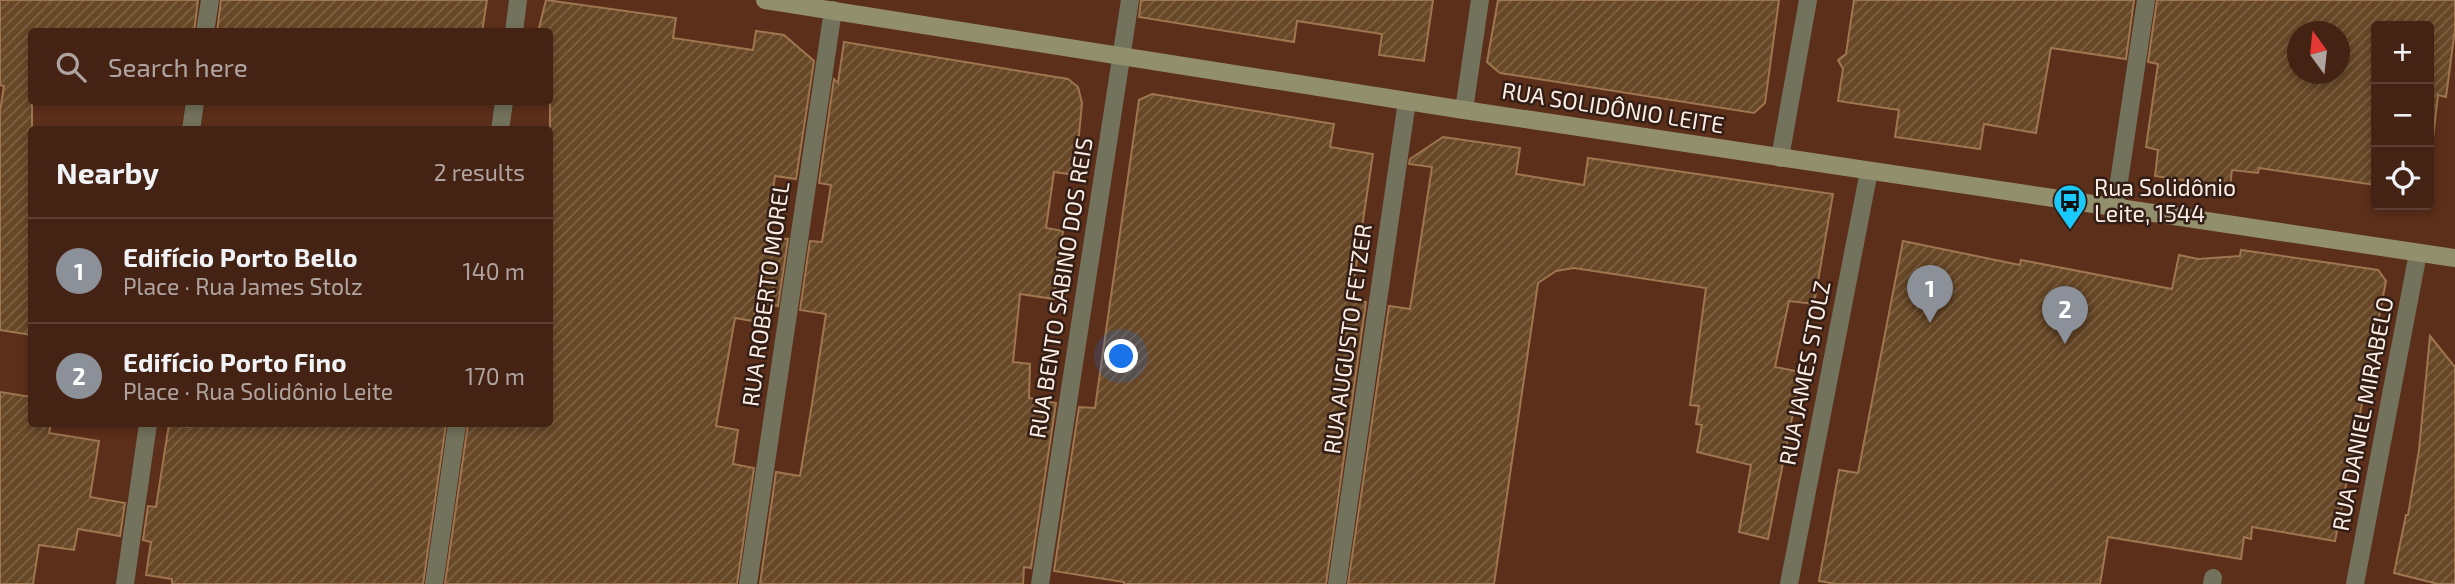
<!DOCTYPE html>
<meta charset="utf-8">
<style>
body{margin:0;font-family:"Exo 2",sans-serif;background:#4f2f22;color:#f1f3f6}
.controls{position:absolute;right:21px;top:21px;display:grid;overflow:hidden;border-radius:7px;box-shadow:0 4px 10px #0003}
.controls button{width:63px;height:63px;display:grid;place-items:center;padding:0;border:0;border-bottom:2px solid #5d4034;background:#452314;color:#f1f3f6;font:35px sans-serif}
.compass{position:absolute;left:2287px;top:21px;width:63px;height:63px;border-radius:50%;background:#452314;box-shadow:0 4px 10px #0003;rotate:345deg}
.you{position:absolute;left:1122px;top:357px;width:24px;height:24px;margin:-18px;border:5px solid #fff;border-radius:50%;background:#1a73e8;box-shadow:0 0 0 10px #1a73e833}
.badge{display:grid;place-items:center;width:46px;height:46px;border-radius:50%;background:#8c9099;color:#fff;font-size:23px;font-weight:700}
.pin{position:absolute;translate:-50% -58px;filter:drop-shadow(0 2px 4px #0008)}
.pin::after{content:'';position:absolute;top:37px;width:24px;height:21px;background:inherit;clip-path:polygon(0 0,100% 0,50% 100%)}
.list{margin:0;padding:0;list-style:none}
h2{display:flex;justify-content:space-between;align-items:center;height:91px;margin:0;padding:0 28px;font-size:30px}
h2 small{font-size:23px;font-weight:400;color:#b0a4a0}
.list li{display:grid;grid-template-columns:46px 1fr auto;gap:21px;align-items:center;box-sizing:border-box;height:105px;padding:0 28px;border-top:2px solid #5d4034}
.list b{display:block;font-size:26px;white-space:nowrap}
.list p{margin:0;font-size:23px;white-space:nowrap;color:#b0a4a0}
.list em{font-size:23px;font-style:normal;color:#b0a4a0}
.icon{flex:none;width:38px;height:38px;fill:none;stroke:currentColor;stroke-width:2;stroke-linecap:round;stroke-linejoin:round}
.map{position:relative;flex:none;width:2455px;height:584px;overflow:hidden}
.search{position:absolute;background:#452314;box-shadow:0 4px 10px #0003;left:28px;top:28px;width:525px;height:77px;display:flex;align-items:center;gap:18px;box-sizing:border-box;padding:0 24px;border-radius:7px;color:#b0a4a0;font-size:26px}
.panel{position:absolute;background:#452314;box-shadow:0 4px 10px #0003;left:28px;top:126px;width:525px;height:301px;border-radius:7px}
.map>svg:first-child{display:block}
.building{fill:url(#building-hatch);stroke:#9e7650;stroke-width:2;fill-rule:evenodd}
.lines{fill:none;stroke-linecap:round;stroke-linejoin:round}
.street{stroke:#73725c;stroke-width:18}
.secondary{stroke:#918f6c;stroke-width:18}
.labels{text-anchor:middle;stroke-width:5;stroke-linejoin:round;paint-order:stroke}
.street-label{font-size:23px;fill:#feede5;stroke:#331e15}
.poi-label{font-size:23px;fill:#feede5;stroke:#331e15;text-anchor:start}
</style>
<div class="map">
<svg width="2455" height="584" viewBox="0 0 2455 584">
<defs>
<pattern id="building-hatch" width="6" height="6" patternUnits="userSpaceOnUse" patternTransform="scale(1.75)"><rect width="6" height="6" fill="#674726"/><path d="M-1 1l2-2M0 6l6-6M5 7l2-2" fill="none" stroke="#7e6245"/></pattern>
</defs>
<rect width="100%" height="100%" fill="#5c2f1a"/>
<g class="building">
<path d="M0,0H198L194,32H32V335L0,330V111L4,86L0,85Z"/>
<path d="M221,0H487L482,32H217Z"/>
<path d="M546,0L676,18L673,38L753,50L756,31L784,35L814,61L796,179L775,176L766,237L788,239L778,306L757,302L753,321L735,318L716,426L738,430L733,464L754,468L737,584H445L468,424H550V32H538Z"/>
<path d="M1141,0H1433L1424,61L1379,55L1382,34L1297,21L1294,42L1139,17Z"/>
<path d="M1498,0H1779L1765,103L1754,113L1500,73L1487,62Z"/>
<path d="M1854,0H2134L2126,59L2051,48L2036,133L1984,124L1980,149L1895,137L1899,110L1838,101L1843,69L1838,60L1846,54Z"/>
<path d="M2157,0H2455V29L2446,97L2438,95L2429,173V26H2376V185L2259,168L2258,173L2232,170L2230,187L2155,176L2158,150L2146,147L2158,64L2148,62ZM2298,32H2340V74H2298Z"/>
<path d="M844,42L1068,79L1078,87L1082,103L1075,175L1054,172L1046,228L1063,231L1054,299L1020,294L1013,362L1030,364L1029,398L1056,403L1031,568L1024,567L1023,584H760L776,472L800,476L812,404L826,314L800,310L810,241L822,242L831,185L819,183L834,79L838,83Z"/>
<path d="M1152,94L1334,124L1330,147L1373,154L1351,300L1366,302L1326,584H1124V582L1054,571L1079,407L1095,408L1139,100Z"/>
<path d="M1443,137L1520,148L1516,174L1584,185L1588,158L1833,194L1814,304L1789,301L1775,367L1801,372L1768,539L1739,532L1751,465L1697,452L1702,425L1696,424L1699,406L1690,405L1706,288L1574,268L1556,271L1538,283L1494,584H1348L1389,306L1410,309L1432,167L1409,164L1410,159Z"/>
<path d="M1903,241L2020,265L2021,260L2172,289L2179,255L2198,259L2240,256L2241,250L2378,270L2386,281L2335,541L2252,527L2251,539L2244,537L2241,559L2108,537L2100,584H1836L1819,581L1839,470L1858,473Z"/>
<path d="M2430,336L2455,367V584H2438L2394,573L2406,515H2408L2419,450Z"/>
<path d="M0,392L32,397V424H51L49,433L99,441L90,497L125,503L120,536L78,529L74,550L39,545L33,584H0Z"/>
<path d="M169,424L188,427L189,424H446L423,584H172V579L146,575L151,542L143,540L148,506L156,507Z"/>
</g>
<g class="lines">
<g class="street">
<path d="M205,32L210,0"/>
<path d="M514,32L518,0"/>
<path d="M1464,110L1480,0"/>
<path d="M191,130L195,102"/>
<path d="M500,130L504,102"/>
<path d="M1780,158L1808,0"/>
<path d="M2115,208L2146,0"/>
<path d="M125,584L148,424"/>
<path d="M434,584L457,424"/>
<path d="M748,584L833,10"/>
<path d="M1040,584L1130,0"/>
<path d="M1337,584L1407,101"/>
<path d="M1789,584L1869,171"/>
<path d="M2212,584L2213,578"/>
<path d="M2355,584L2418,253"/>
</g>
<path class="secondary" d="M765,0L1464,110L2455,258"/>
</g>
<defs>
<g id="bus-pin" transform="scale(1.75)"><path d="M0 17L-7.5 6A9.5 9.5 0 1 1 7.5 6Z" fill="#1acafc" stroke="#331e15"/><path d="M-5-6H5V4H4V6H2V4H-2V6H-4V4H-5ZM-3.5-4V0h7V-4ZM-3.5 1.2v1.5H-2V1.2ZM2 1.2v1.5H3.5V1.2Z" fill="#111"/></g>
</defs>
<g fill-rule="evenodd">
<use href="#bus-pin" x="2070" y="201"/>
</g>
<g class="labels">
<g class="street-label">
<text transform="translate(1613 108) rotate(9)" y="8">RUA SOLIDÔNIO LEITE</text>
<text transform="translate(1061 288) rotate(-81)" y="8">RUA BENTO SABINO DOS REIS</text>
<text transform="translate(766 294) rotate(-82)" y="8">RUA ROBERTO MOREL</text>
<text transform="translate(1348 339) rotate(-82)" y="8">RUA AUGUSTO FETZER</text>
<text transform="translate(1805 373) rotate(-79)" y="8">RUA JAMES STOLZ</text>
<text transform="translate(2363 414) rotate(-79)" y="8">RUA DANIEL MIRABELO</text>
</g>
<g class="poi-label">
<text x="2094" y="196">Rua Solidônio<tspan x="2094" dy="26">Leite, 1544</tspan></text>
</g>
</g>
</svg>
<div class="controls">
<button>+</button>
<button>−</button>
<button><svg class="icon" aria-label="locate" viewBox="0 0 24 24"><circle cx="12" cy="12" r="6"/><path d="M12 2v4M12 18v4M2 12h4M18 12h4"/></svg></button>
</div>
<svg class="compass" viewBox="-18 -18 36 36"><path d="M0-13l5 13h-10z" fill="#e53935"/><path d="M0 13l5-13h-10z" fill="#b0a4a0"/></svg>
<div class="you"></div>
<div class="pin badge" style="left:1930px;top:323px">1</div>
<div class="pin badge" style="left:2065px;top:344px">2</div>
<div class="search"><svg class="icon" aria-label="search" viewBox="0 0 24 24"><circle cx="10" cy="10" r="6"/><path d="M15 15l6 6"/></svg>Search here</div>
<section class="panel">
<h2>Nearby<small>2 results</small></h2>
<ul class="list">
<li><span class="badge">1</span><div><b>Edifício Porto Bello</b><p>Place · Rua James Stolz</p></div><em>140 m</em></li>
<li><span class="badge">2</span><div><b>Edifício Porto Fino</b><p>Place · Rua Solidônio Leite</p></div><em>170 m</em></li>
</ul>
</section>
</div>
